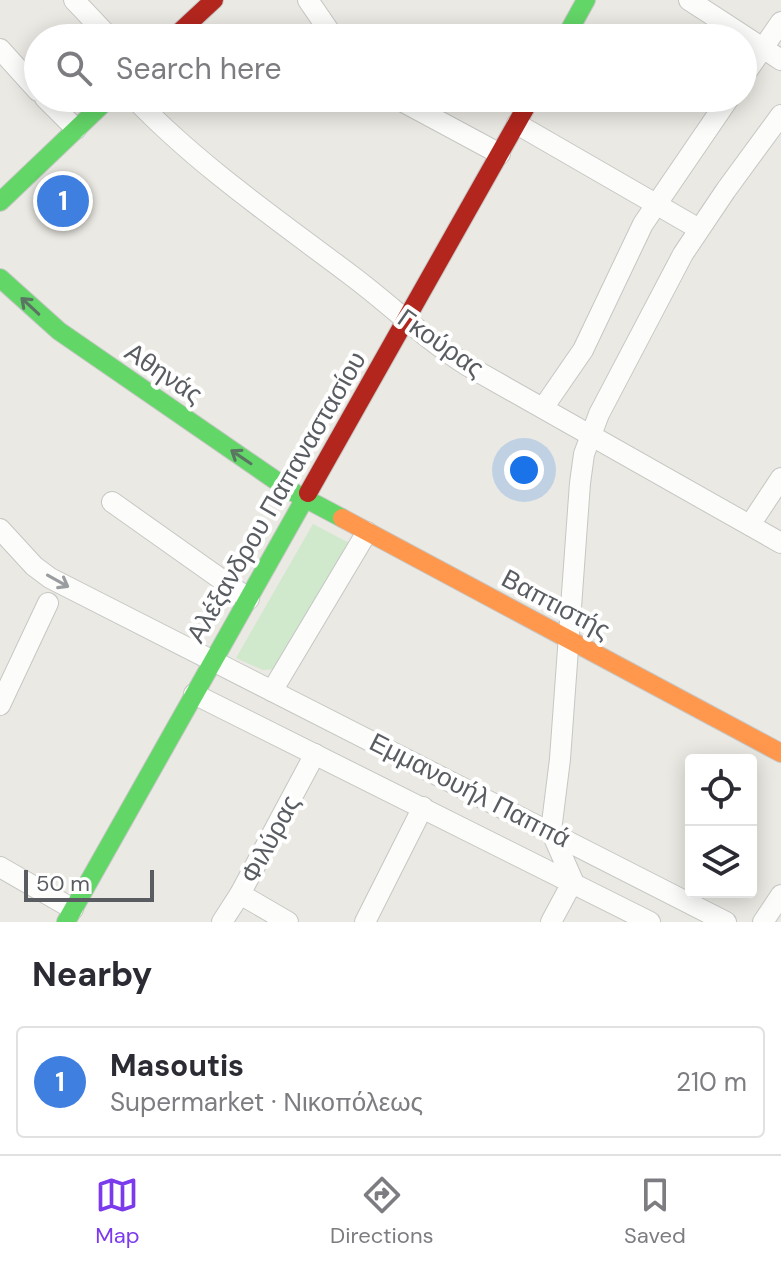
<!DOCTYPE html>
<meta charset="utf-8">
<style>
body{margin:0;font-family:"DM Sans",sans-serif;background:#f2f2f3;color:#2b2b33}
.controls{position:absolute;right:24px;bottom:24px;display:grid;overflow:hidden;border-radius:8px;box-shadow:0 4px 20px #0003}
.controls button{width:72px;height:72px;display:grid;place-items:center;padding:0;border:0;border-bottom:2px solid #e1e1e2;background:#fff;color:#2b2b33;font:40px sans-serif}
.scale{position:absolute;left:24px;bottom:20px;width:130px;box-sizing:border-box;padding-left:8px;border:4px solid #595d62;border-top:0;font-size:22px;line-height:28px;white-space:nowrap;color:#595d62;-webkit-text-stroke:6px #fff;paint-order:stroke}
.you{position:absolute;left:524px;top:470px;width:28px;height:28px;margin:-20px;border:6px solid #fff;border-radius:50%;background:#1a73e8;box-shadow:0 0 0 12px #1a73e833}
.badge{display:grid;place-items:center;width:52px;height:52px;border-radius:50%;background:#7c3aed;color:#fff;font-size:26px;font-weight:700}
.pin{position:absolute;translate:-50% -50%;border:4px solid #fff;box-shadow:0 2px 8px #0006}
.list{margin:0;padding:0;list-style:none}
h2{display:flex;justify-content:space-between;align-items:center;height:104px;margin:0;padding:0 32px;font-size:34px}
h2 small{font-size:26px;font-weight:400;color:#7c7c81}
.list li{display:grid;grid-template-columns:52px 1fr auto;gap:24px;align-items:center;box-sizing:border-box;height:112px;margin:0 16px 16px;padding:0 16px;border:2px solid #e1e1e2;border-radius:8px}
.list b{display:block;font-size:30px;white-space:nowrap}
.list p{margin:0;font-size:26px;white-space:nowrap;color:#7c7c81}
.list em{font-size:26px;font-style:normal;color:#7c7c81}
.icon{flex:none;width:44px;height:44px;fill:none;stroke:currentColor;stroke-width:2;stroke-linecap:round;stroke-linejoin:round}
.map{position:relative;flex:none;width:781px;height:922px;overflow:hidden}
.search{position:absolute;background:#fff;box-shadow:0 4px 20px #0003;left:24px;right:24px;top:24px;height:88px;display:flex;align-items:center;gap:20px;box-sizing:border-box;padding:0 28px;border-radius:44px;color:#7c7c81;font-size:30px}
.sheet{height:232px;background:#fff}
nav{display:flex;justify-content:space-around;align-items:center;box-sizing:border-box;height:112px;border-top:2px solid #e1e1e2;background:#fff;font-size:22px;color:#7c7c81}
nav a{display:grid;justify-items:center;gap:4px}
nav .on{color:#7c3aed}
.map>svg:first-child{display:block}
.green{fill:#d0e8cc}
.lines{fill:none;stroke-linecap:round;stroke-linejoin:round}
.street-casing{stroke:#c6c6c4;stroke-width:22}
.fast-casing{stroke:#c6c7c5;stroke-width:20}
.slow-casing{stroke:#c6c7c5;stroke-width:20}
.jam-casing{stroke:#c6c7c5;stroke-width:20}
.street{stroke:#fcfcfb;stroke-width:20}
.fast{stroke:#63d668;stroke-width:18}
.slow{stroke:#ff974d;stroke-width:18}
.jam{stroke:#b3261e;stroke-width:18}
.oneway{stroke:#5b7563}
.oneway2{stroke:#9a9d9f}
.labels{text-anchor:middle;stroke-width:8;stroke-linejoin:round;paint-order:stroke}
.street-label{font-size:26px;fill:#595d62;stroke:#fff}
</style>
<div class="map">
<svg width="781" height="922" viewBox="0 0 781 922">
<rect width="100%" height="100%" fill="#eae9e3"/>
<path class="green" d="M313,524L351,544L276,669L263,670L236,658Z"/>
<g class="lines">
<g class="street-casing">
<g id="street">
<path d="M74,0L110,38"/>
<path d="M308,0L334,38"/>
<path d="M689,0L781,60"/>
<path d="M0,49L38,91"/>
<path d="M743,77L781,22"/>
<path d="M45,98L76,129"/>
<path d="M134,98C199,166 278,220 352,276C392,306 426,340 468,366L781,543"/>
<path d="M396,98L500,154"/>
<path d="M517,124L699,229"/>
<path d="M543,408L583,350L643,224L729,98"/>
<path d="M112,502L249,599"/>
<path d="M750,525L781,478"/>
<path d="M0,529L34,566L50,578L726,922"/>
<path d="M272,691L367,532"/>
<path d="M194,694L650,922"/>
<path d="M0,705L48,603"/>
<path d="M0,867L73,909"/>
<path d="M240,894L288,922"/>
<path d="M222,922L240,894L315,754"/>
<path d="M365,922L423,807"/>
<path d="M551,922L573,881L551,831L560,759L580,483L584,454L599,414L683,254L726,190L781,115"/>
<path d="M763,922L781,895"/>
</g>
</g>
<g class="fast-casing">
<g id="fast">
<path d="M565,38L586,0"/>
<path d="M0,202L109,98"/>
<path d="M0,278L59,331L291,491L342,518"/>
<path d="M66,922L308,493"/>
</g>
</g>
<g class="slow-casing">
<path id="slow" d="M342,518L781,753"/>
</g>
<g class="jam-casing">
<g id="jam">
<path d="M173,38L214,0"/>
<path d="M308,493L531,98"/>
</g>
</g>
<use href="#street" class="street"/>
<use href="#fast" class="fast"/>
<use href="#slow" class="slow"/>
<use href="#jam" class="jam"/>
</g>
<defs><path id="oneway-shaft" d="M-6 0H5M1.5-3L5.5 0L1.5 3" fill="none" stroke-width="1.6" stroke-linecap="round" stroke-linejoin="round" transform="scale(2)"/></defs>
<g class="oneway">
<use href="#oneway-shaft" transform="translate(30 306) rotate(-137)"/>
<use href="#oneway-shaft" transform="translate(241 457) rotate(-146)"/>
</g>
<use class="oneway2" href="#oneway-shaft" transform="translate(58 581) rotate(29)"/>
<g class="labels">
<g class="street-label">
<text transform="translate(441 343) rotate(35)" y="9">Γκούρας</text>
<text transform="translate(164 373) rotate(34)" y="9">Αθηνάς</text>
<text transform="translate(276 497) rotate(-60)" y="9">Αλέξανδρου Παπαναστασίου</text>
<text transform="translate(556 604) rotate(28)" y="9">Βαπτιστής</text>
<text transform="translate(470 790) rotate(27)" y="9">Εμμανουήλ Παππά</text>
<text transform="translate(270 839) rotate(-62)" y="9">Φιλύρας</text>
</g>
</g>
</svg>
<div class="controls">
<button><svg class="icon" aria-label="locate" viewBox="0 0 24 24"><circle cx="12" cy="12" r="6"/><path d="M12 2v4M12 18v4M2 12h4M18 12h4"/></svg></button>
<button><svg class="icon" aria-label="layers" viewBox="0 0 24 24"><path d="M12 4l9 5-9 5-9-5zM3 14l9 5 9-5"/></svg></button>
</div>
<div class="scale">50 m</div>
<div class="you"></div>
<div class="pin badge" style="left:63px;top:201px;background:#3f7fe0">1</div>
<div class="search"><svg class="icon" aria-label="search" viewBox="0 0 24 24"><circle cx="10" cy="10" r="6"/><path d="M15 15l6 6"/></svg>Search here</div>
</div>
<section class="sheet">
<h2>Nearby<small></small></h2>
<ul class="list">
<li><span class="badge" style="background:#3f7fe0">1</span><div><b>Masoutis</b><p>Supermarket · Νικοπόλεως</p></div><em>210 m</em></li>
</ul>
</section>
<nav>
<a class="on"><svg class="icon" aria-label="map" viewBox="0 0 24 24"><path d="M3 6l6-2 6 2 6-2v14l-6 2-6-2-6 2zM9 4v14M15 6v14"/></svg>Map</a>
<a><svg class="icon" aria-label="directions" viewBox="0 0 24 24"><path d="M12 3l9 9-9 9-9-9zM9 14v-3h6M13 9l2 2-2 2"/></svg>Directions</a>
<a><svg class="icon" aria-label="saved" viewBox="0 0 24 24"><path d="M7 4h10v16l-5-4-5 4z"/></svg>Saved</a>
</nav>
